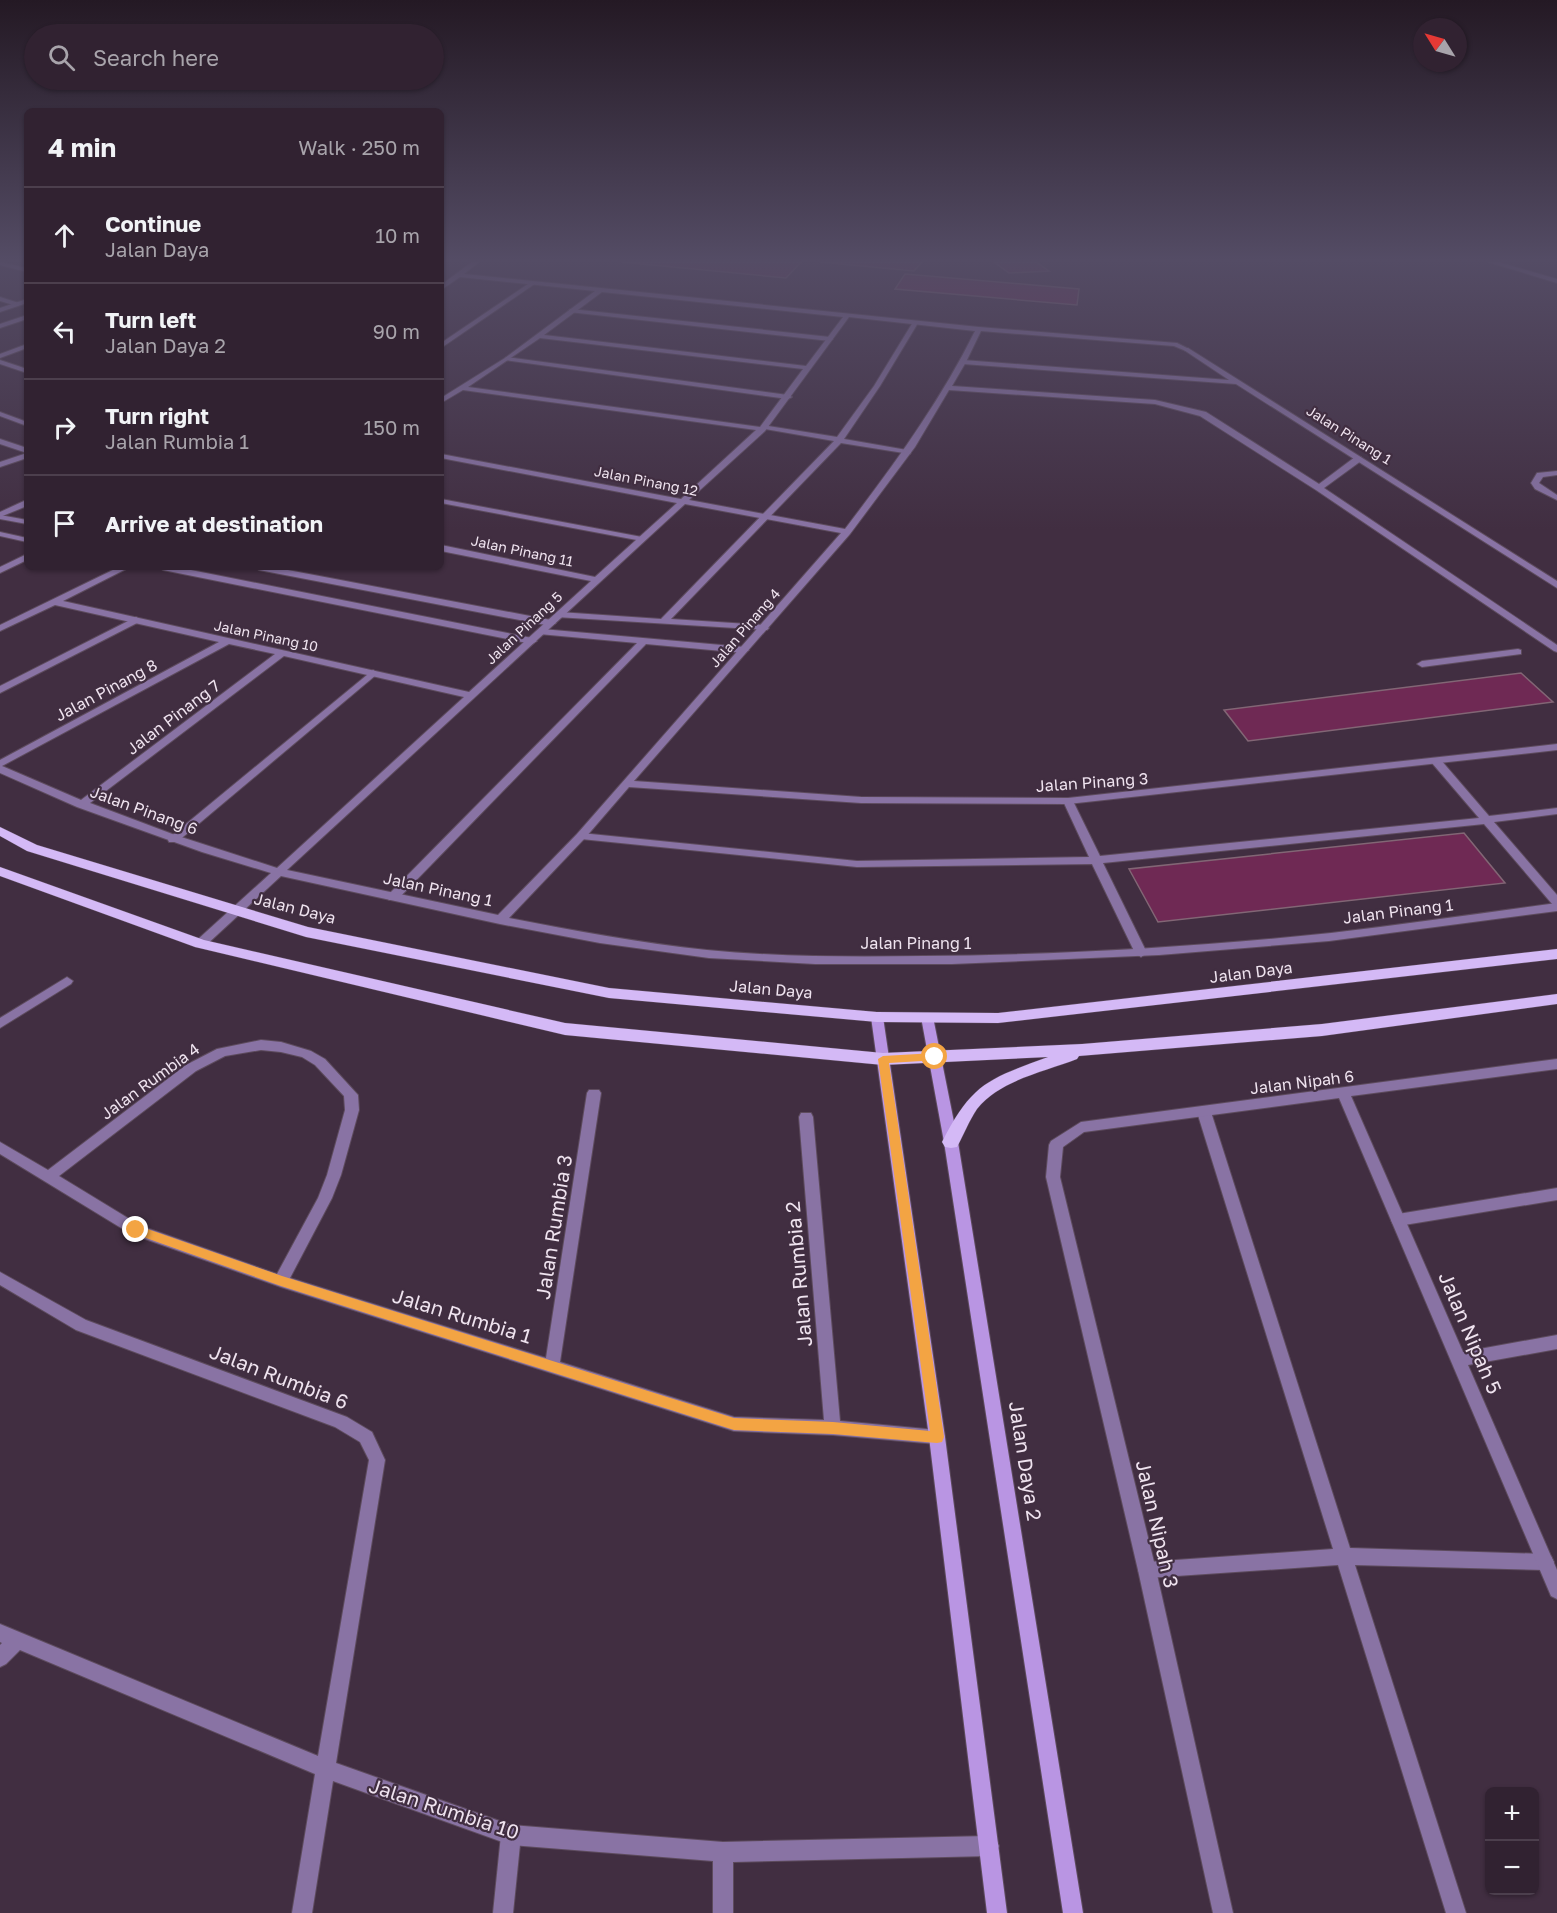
<!DOCTYPE html>
<meta charset="utf-8">
<style>
body{margin:0;font-family:"Golos Text",sans-serif;background:#392a39;color:#f1f3f6}
.controls{position:absolute;right:18px;bottom:18px;display:grid;overflow:hidden;border-radius:9px;box-shadow:0 2px 4px #0004}
.controls button{width:54px;height:54px;display:grid;place-items:center;padding:0;border:0;border-bottom:2px solid #4c3f4d;background:#312231;color:#f1f3f6;font:30px sans-serif}
.compass{position:absolute;left:1413px;top:18px;width:54px;height:54px;border-radius:50%;background:#312231;box-shadow:0 2px 4px #0004;rotate:307deg}
.stop{position:absolute;width:18px;height:18px;margin:-14px;border:4px solid #f3a443;border-radius:50%;background:#fff}
.stop.end{background:#f3a443;border-color:#fff;box-shadow:0 2px 6px #0008}
.list{margin:0;padding:0;list-style:none}
h2{display:flex;justify-content:space-between;align-items:center;height:78px;margin:0;padding:0 24px;font-size:26px}
h2 small{font-size:20px;font-weight:400;color:#a8a4ab}
.list li{display:grid;grid-template-columns:39px 1fr auto;gap:18px;align-items:center;box-sizing:border-box;height:96px;padding:0 24px;border-top:2px solid #4c3f4d}
.list b{display:block;font-size:22px;white-space:nowrap}
.list p{margin:0;font-size:20px;white-space:nowrap;color:#a8a4ab}
.list em{font-size:20px;font-style:normal;color:#a8a4ab}
.icon{flex:none;width:33px;height:33px;fill:none;stroke:currentColor;stroke-width:2;stroke-linecap:round;stroke-linejoin:round}
.map{position:relative;flex:none;width:1557px;height:1913px;overflow:hidden}
.search{position:absolute;background:#312231;box-shadow:0 2px 4px #0004;left:24px;top:24px;width:420px;height:66px;display:flex;align-items:center;gap:15px;box-sizing:border-box;padding:0 21px;border-radius:33px;color:#a8a4ab;font-size:22px}
.panel{position:absolute;background:#312231;box-shadow:0 2px 4px #0004;left:24px;top:108px;width:420px;height:462px;border-radius:9px}
.map>svg:first-child{display:block}
.building{fill:#6f2954;stroke:#826675;stroke-width:1.5}
.lines{fill:none;stroke-linecap:round;stroke-linejoin:round}
.lane-casing{stroke:#5d4b5d;stroke-width:2}
.street-casing{stroke:#5d4b5d;stroke-width:2}
.secondary-casing{stroke:#5d4b5d;stroke-width:2}
.primary-casing{stroke:#5d4b5d;stroke-width:1}
.lane{fill:#8973a4;fill-rule:evenodd}
.street{fill:#8973a4;fill-rule:evenodd}
.secondary{fill:#b995e3;fill-rule:evenodd}
.primary{fill:#d4b9f6;fill-rule:evenodd}
.route{fill:#f3a443}
.labels{text-anchor:middle;stroke-width:4.5;stroke-linejoin:round;paint-order:stroke}
.far-street-label{font-size:14px;fill:#efe3ef;stroke:#412e41}
.street-label{font-size:16px;fill:#efe3ef;stroke:#412e41}
.near-street-label{font-size:20px;fill:#efe3ef;stroke:#412e41}
</style>
<div class="map">
<svg width="1557" height="1913" viewBox="0 0 1557 1913">
<rect width="100%" height="100%" fill="#412e41"/>
<g class="building">
<path d="M621,262H801L786,278Z"/>
<path d="M820,262H922L914,271Z"/>
<path d="M994,262H1036L1049,271L1009,273Z"/>
<path d="M905,274L1079,289L1077,305L895,289Z"/>
<path d="M1521,673L1553,702L1248,741L1224,710Z"/>
<path d="M1464,833L1505,883L1158,922L1129,869Z"/>
</g>
<g class="lines">
<g class="lane-casing">
<g id="lane">
<path d="M531,282L536,283L441,348V343Z"/>
<path d="M0,297L19,303L20,304L17,306L0,301Z"/>
<path d="M571,309L830,337L833,339L830,341L569,312V310Z"/>
<path d="M913,322L918,323L880,386L844,439L907,450L911,452L910,454L841,443L671,619L764,625L769,628L767,630L556,617L555,615L559,612L661,619L834,441L765,429H762V425L837,437L874,386Z"/>
<path d="M27,344V348L0,358V354Z"/>
<path d="M1184,348H1188L1557,581V588L1236,384L963,364L960,362L963,360L1229,380L1184,350Z"/>
<path d="M507,357L788,395L792,397L788,399L505,360V358Z"/>
<path d="M0,360L27,369V373L0,364Z"/>
<path d="M27,453V458L0,467V462Z"/>
<path d="M441,499L642,537L646,539L642,541L441,503Z"/>
<path d="M0,515L27,520V524L0,519Z"/>
<path d="M0,532L27,538V542L0,536Z"/>
<path d="M27,554V560L0,573V567Z"/>
<path d="M159,567H176L532,638L537,641L532,644L163,570Z"/>
<path d="M255,567H272L551,620L556,623L551,626L259,570Z"/>
<path d="M136,617L141,620L139,622L0,693V686Z"/>
<path d="M542,629L744,647L749,650L744,653L646,644L397,900H389L387,897L389,894L637,643L539,634V630Z"/>
<path d="M1518,649L1521,650V654L1422,667L1417,664L1422,661Z"/>
<path d="M373,670L378,673L376,675L177,842H169L168,840L169,838Z"/>
<path d="M1436,758L1440,759L1489,816L1557,808V814L1494,822L1557,895V906L1553,905L1484,824L1103,863L1147,953L1141,957L1135,953L1092,864L857,867L581,839L576,836L581,833L857,861L1089,857L1063,801L1064,799H1072L1073,801L1100,856L1479,818L1432,763L1431,761L1432,759Z"/>
<path d="M1204,1107L1209,1108L1211,1112L1350,1548L1545,1554L1551,1556L1554,1562L1551,1568L1545,1570L1355,1565L1466,1913H1446L1338,1565L1147,1578L1141,1576L1138,1570L1141,1564L1147,1562L1333,1549L1197,1112L1199,1108Z"/>
<path d="M1557,1188V1200L1398,1226L1393,1224L1391,1220L1393,1216L1398,1214Z"/>
<path d="M511,1825L518,1828L521,1835L513,1913H493L501,1835L504,1828Z"/>
</g>
</g>
<g class="street-casing">
<g id="street">
<path d="M0,262L27,268V272L0,265Z"/>
<path d="M472,262H479L464,274L979,327L1177,343L1189,349L1186,351L1174,346L981,331L966,362L952,386L1155,400L1206,412L1319,484L1355,457H1361V461L1324,488L1557,645V652L1554,651L1316,490L1200,416L1155,404L949,390L915,447L850,534L634,781L861,797L1068,798L1557,744V750L1068,804L861,803L629,787L585,838L509,918C575,931 641,943 707,950C779,957 852,957 924,956C1060,955 1196,947 1331,933C1407,924 1482,913 1557,903V911L1329,941L1159,955L952,964H815L709,958L600,943L500,924L281,876L204,947H196L194,944L196,941L271,873L202,852L77,807L0,773V760L219,642L55,605L0,631V625L119,567H130L63,601L469,692L591,581L441,551V545L595,577L677,503L441,458V454L681,499L756,430L463,390L441,403V398L505,358L595,291L460,277L441,290V285ZM602,292L843,317L806,366L544,335ZM849,317L975,331C940,402 893,466 845,529L689,500L765,431ZM540,338L803,369L760,427L468,387ZM685,504L841,533L577,834L498,915L287,870ZM229,644L275,654L81,800L2,766ZM284,656L464,697L277,868L175,835L90,803Z"/>
<path d="M1488,262H1498L1557,279V283Z"/>
<path d="M27,299V303L0,312V308Z"/>
<path d="M27,315V319L0,328V324Z"/>
<path d="M0,412L27,422V426L0,416Z"/>
<path d="M0,439L27,448V453L0,444Z"/>
<path d="M1557,471V475L1543,477L1539,483L1557,495V500L1535,489L1531,483L1537,473Z"/>
<path d="M24,501H27V506L0,517V512Z"/>
<path d="M67,977L73,981L71,984L0,1028V1018Z"/>
<path d="M261,1040L281,1042L311,1051L325,1059L358,1095L359,1110L341,1175L332,1198L290,1278L546,1358L587,1093L589,1090H599L601,1093L560,1362L734,1417L824,1420L799,1117L801,1113H811L813,1117L840,1421L937,1430L943,1432L945,1437L943,1442L937,1444L833,1435L734,1431L281,1287L131,1234L0,1154V1142L48,1170L186,1065L217,1049ZM261,1050L281,1052L302,1057L315,1065L344,1096L345,1110L327,1175L318,1198L277,1274L141,1226L59,1176L196,1071L225,1056Z"/>
<path d="M1557,1059V1069L1351,1096L1463,1352L1557,1335V1349L1468,1365L1557,1570V1599L1551,1596L1339,1098L1084,1132L1063,1147L1060,1177L1156,1570L1233,1913H1213L1138,1570L1046,1177L1049,1145L1051,1141L1081,1122Z"/>
<path d="M0,1272L86,1320L347,1417L372,1432L385,1460L336,1763L511,1825L723,1842L989,1836L996,1839L999,1846L996,1853L989,1856L733,1862V1913H713V1861L511,1845L333,1781L312,1913H292L315,1774L20,1650L6,1664L0,1667V1645L2,1643L0,1642V1624L318,1756L369,1460L360,1442L335,1427L76,1330L0,1285Z"/>
</g>
</g>
<g class="secondary-casing">
<g id="secondary">
<path d="M877,1013L883,1017L945,1437L1007,1913H987L929,1437L871,1017Z"/>
<path d="M927,1013L933,1017L958,1142L1083,1913H1063L944,1142L921,1017Z"/>
</g>
</g>
<g class="primary-casing">
<g id="primary">
<path d="M0,827L37,845L308,927L609,988L877,1012L998,1013L1557,949V959L998,1023L877,1022L609,998L306,937L27,851L0,836Z"/>
<path d="M0,867L204,940L565,1023L883,1053L1082,1044L1322,1024L1557,994V1004L1322,1036L1079,1056L1077,1059C1044,1072 1000,1080 977,1109C969,1121 964,1134 957,1147L951,1148L945,1147L942,1142C972,1083 988,1079 1048,1057L883,1065L565,1035L195,947L0,876Z"/>
</g>
</g>
<use href="#lane" class="lane"/>
<use href="#street" class="street"/>
<use href="#secondary" class="secondary"/>
<use href="#primary" class="primary"/>
</g>
<linearGradient id="sky" x2="0" y2="1"><stop stop-color="#241924"/><stop offset="0.49" stop-color="#544c65"/><stop offset="1" stop-color="#544c65" stop-opacity="0"/></linearGradient>
<rect width="1557" height="530" fill="url(#sky)"/>
<path class="route" d="M935,1053L938,1055V1060L889,1063L944,1437L942,1442L937,1443L833,1434L734,1430L281,1286L132,1233L131,1230L136,1225L282,1276L734,1418L833,1422L930,1431L878,1059L883,1056Z"/>
<g class="labels">
<g class="far-street-label">
<text transform="translate(1349 435) rotate(32)" y="5">Jalan Pinang 1</text>
<text transform="translate(646 481) rotate(11)" y="5">Jalan Pinang 12</text>
<text transform="translate(522 551) rotate(12)" y="5">Jalan Pinang 11</text>
<text transform="translate(524 628) rotate(-43)" y="5">Jalan Pinang 5</text>
<text transform="translate(745 628) rotate(-49)" y="5">Jalan Pinang 4</text>
<text transform="translate(266 636) rotate(12)" y="5">Jalan Pinang 10</text>
</g>
<g class="street-label">
<text transform="translate(106 690) rotate(-28)" y="6">Jalan Pinang 8</text>
<text transform="translate(173 717) rotate(-37)" y="6">Jalan Pinang 7</text>
<text transform="translate(1092 782) rotate(-4)" y="6">Jalan Pinang 3</text>
<text transform="translate(144 810) rotate(20)" y="6">Jalan Pinang 6</text>
<text transform="translate(438 889) rotate(12)" y="6">Jalan Pinang 1</text>
<text transform="translate(295 908) rotate(14)" y="6">Jalan Daya</text>
<text transform="translate(1398 911) rotate(-7)" y="6">Jalan Pinang 1</text>
<text x="916" y="949">Jalan Pinang 1</text>
<text transform="translate(1251 972) rotate(-7)" y="6">Jalan Daya</text>
<text transform="translate(771 989) rotate(5)" y="6">Jalan Daya</text>
<text transform="translate(150 1081) rotate(-36)" y="6">Jalan Rumbia 4</text>
<text transform="translate(1302 1082) rotate(-7)" y="6">Jalan Nipah 6</text>
</g>
<g class="near-street-label">
<text transform="translate(554 1227) rotate(-81)" y="7">Jalan Rumbia 3</text>
<text transform="translate(799 1274) rotate(-95)" y="7">Jalan Rumbia 2</text>
<text transform="translate(462 1316) rotate(17)" y="7">Jalan Rumbia 1</text>
<text transform="translate(1470 1333) rotate(67)" y="7">Jalan Nipah 5</text>
<text transform="translate(279 1377) rotate(21)" y="7">Jalan Rumbia 6</text>
<text transform="translate(1025 1461) rotate(81)" y="7">Jalan Daya 2</text>
<text transform="translate(1157 1524) rotate(77)" y="7">Jalan Nipah 3</text>
<text transform="translate(444 1809) rotate(18)" y="7">Jalan Rumbia 10</text>
</g>
</g>
</svg>
<div class="controls">
<button>+</button>
<button>−</button>
</div>
<svg class="compass" viewBox="-18 -18 36 36"><path d="M0-13l5 13h-10z" fill="#e53935"/><path d="M0 13l5-13h-10z" fill="#a8a4ab"/></svg>
<div class="stop" style="left:935px;top:1057px"></div>
<div class="stop end" style="left:136px;top:1230px"></div>
<div class="search"><svg class="icon" aria-label="search" viewBox="0 0 24 24"><circle cx="10" cy="10" r="6"/><path d="M15 15l6 6"/></svg>Search here</div>
<section class="panel">
<h2>4 min<small>Walk · 250 m</small></h2>
<ul class="list">
<li><svg class="icon" aria-label="ahead" viewBox="0 0 24 24"><path d="M12 20V5M6 11l6-6 6 6"/></svg><div><b>Continue</b><p>Jalan Daya</p></div><em>10 m</em></li>
<li><svg class="icon" aria-label="left" viewBox="0 0 24 24"><path d="M17 20v-9H6M10 6l-5 5 5 5"/></svg><div><b>Turn left</b><p>Jalan Daya 2</p></div><em>90 m</em></li>
<li><svg class="icon" aria-label="right" viewBox="0 0 24 24"><path d="M7 20v-9h11M14 6l5 5-5 5"/></svg><div><b>Turn right</b><p>Jalan Rumbia 1</p></div><em>150 m</em></li>
<li><svg class="icon" aria-label="arrive" viewBox="0 0 24 24"><path d="M6 21V4h12l-3 4 3 4H6"/></svg><div><b>Arrive at destination</b></div></li>
</ul>
</section>
</div>
